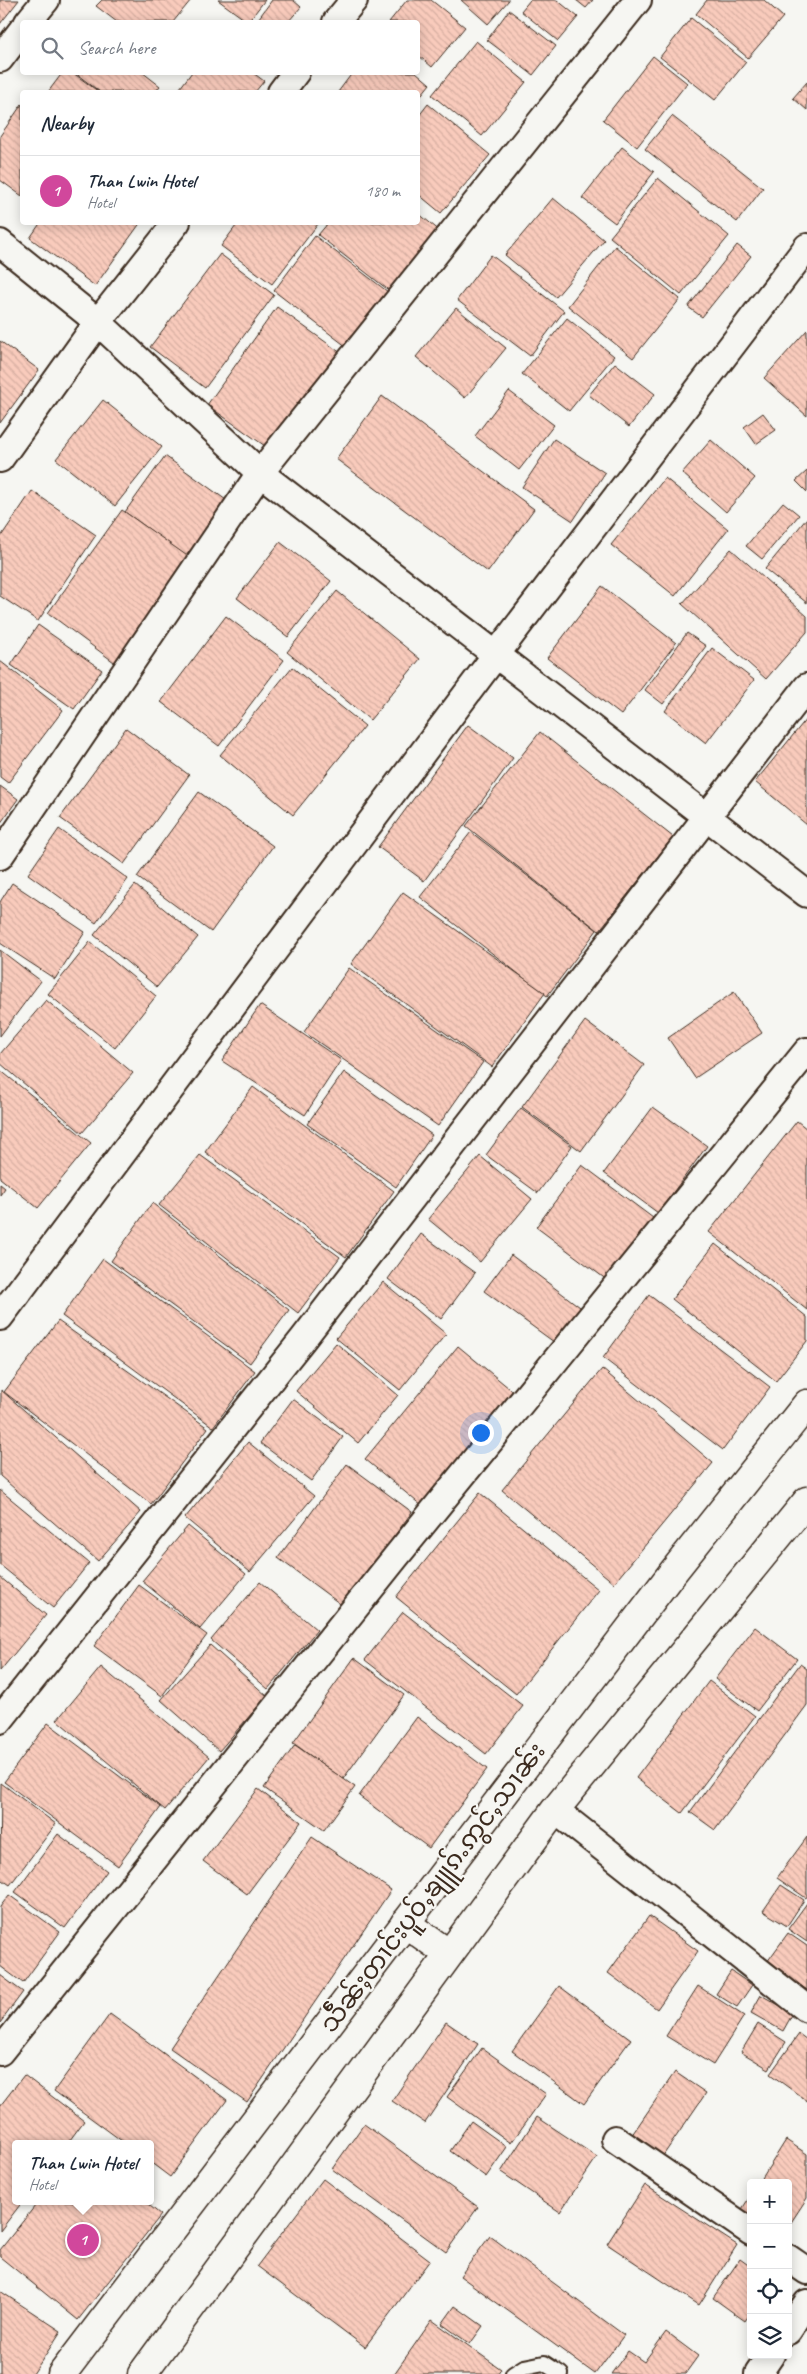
<!DOCTYPE html>
<meta charset="utf-8">
<style>
body{margin:0;font-family:Caveat,"Noto Sans Myanmar",sans-serif;background:#f2f2f3;color:#1f2937}
.controls{position:absolute;right:15px;bottom:15px;display:grid;overflow:hidden;border-radius:5px;box-shadow:0 2px 12px #0003}
.controls button{width:45px;height:45px;display:grid;place-items:center;padding:0;border:0;border-bottom:1px solid #e0e1e3;background:#fff;color:#1f2937;font:25px sans-serif}
.you{position:absolute;left:480px;top:1432px;width:18px;height:18px;margin:-12px;border:4px solid #fff;border-radius:50%;background:#1a73e8;box-shadow:0 0 0 8px #1a73e833}
.badge{display:grid;place-items:center;width:32px;height:32px;border-radius:50%;background:#3b2a1e;color:#fff;font-size:16px;font-weight:700}
.pin{position:absolute;translate:-50% -50%;border:2px solid #fff;box-shadow:0 1px 5px #0006}
.popup{position:absolute;left:12px;top:2140px;width:142px;height:65px;box-sizing:border-box;display:grid;place-content:center;border-radius:5px;background:#fff;filter:drop-shadow(0 1px 4px #0005);font-size:16px;white-space:nowrap;color:#747a83}
.popup b{font-size:19px;color:#1f2937}
.popup::after{content:'';position:absolute;left:50%;top:100%;margin-left:-10px;border:10px solid transparent;border-top-color:#fff}
.list{margin:0;padding:0;list-style:none}
h2{display:flex;justify-content:space-between;align-items:center;height:65px;margin:0;padding:0 20px;font-size:21px}
h2 small{font-size:16px;font-weight:400;color:#747a83}
.list li{display:grid;grid-template-columns:32px 1fr auto;gap:15px;align-items:center;box-sizing:border-box;height:70px;padding:0 20px;border-top:1px solid #e0e1e3}
.list b{display:block;font-size:19px;white-space:nowrap}
.list p{margin:0;font-size:16px;white-space:nowrap;color:#747a83}
.list em{font-size:16px;font-style:normal;color:#747a83}
.icon{flex:none;width:28px;height:28px;fill:none;stroke:currentColor;stroke-width:2;stroke-linecap:round;stroke-linejoin:round}
.map{position:relative;flex:none;width:807px;height:2374px;overflow:hidden}
.search{position:absolute;background:#fff;box-shadow:0 2px 12px #0003;left:20px;top:20px;width:400px;height:55px;display:flex;align-items:center;gap:12px;box-sizing:border-box;padding:0 18px;border-radius:5px;color:#747a83;font-size:19px}
.panel{position:absolute;background:#fff;box-shadow:0 2px 12px #0003;left:20px;top:90px;width:400px;height:135px;border-radius:5px}
.map>svg:first-child{display:block}
.building{fill:url(#building-back-hatch);stroke:#3b2a1e}
.lines{fill:none;stroke-linecap:round;stroke-linejoin:round}
.service-casing{stroke:#3b2a1e;stroke-width:18}
.minor-casing{stroke:#3b2a1e;stroke-width:30}
.trunk-casing{stroke:#3b2a1e;stroke-width:31}
.service{stroke:#f6f6f2;stroke-width:14}
.minor{stroke:#f6f6f2;stroke-width:26}
.trunk{stroke:#f6f6f2;stroke-width:28}
.labels{text-anchor:middle;stroke-width:4.5;stroke-linejoin:round;paint-order:stroke}
.street-label{font-size:25px;fill:#3b2a1e;stroke:#f6f6f2}
</style>
<div class="map">
<svg width="807" height="2374" viewBox="0 0 807 2374">
<defs>
<pattern id="building-back-hatch" width="6" height="6" patternUnits="userSpaceOnUse" patternTransform="scale(1.25)"><rect width="6" height="6" fill="#f9cbbc"/><path d="M-1 5l2 2M0 0l6 6M5-1l2 2" fill="none" stroke="#d6aea1"/></pattern>
</defs>
<rect width="100%" height="100%" fill="#f6f6f2"/>
<filter id="ink" filterUnits="userSpaceOnUse"><feTurbulence type="fractalNoise" baseFrequency=".02" numOctaves="2"/><feDisplacementMap in="SourceGraphic" scale="10" xChannelSelector="R" yChannelSelector="G"/><feConvolveMatrix kernelMatrix="1 2 1 2 8 2 1 2 1" color-interpolation-filters="sRGB"/></filter>
<g filter="url(#ink)">
<g class="building">
<path d="M0,0H19L0,24Z"/>
<path d="M102,0H191L173,22H117L96,6Z"/>
<path d="M218,0H265L248,22Z"/>
<path d="M272,0H293L301,7L288,22H256Z"/>
<path d="M407,0H431L465,27L432,67L418,55V22H389Z"/>
<path d="M461,0H509L488,24Z"/>
<path d="M530,0H557L578,17L558,41L521,11Z"/>
<path d="M576,0H593L586,8Z"/>
<path d="M707,0H764L783,17L748,58L696,14Z"/>
<path d="M509,10L556,46L533,75L487,40Z"/>
<path d="M691,18L746,62L715,100L660,57Z"/>
<path d="M476,41L526,82L482,136L432,95Z"/>
<path d="M653,56L687,83L637,147L603,120Z"/>
<path d="M63,72H72L99,92H48Z"/>
<path d="M74,72H142L160,86L155,92H100Z"/>
<path d="M192,72H252L264,81L255,92H177Z"/>
<path d="M353,72H416L430,84L418,99V92H338Z"/>
<path d="M807,82V110L793,98Z"/>
<path d="M22,104V196L0,180V136Z"/>
<path d="M428,104L490,155L441,213L418,194V117Z"/>
<path d="M672,116L763,188L737,222L645,149Z"/>
<path d="M622,147L654,172L615,223L582,198Z"/>
<path d="M658,178L729,236L681,295L610,237Z"/>
<path d="M553,198L604,240L556,297L505,255Z"/>
<path d="M418,213L441,232L391,292L318,235L329,222H418Z"/>
<path d="M41,222H141L95,286L30,238Z"/>
<path d="M239,222H317L318,224L272,284L221,246Z"/>
<path d="M315,236L388,292L347,347L274,291Z"/>
<path d="M737,245L751,256L702,317L688,307Z"/>
<path d="M615,246L680,299L633,358L568,306Z"/>
<path d="M220,254L274,295L205,388L150,347Z"/>
<path d="M491,255L564,311L530,356L457,300Z"/>
<path d="M277,307L345,356L275,453L207,405Z"/>
<path d="M456,308L506,348L465,398L416,357Z"/>
<path d="M567,318L614,356L569,411L522,374Z"/>
<path d="M807,330V416L764,378Z"/>
<path d="M0,341L39,370L0,423Z"/>
<path d="M615,363L655,394L629,427L589,395Z"/>
<path d="M509,391L554,425L519,470L475,436Z"/>
<path d="M382,396L534,509L488,572L336,459Z"/>
<path d="M103,400L162,447L115,506L56,459Z"/>
<path d="M763,413L776,430L756,444L744,427Z"/>
<path d="M554,439L605,473L573,521L522,487Z"/>
<path d="M711,440L755,478L726,512L682,473Z"/>
<path d="M165,456L233,505L193,561L125,512Z"/>
<path d="M807,471V492L796,481Z"/>
<path d="M665,478L728,529L675,596L611,545Z"/>
<path d="M32,491L96,535L38,621L0,596V538Z"/>
<path d="M783,502L799,515L762,559L746,546Z"/>
<path d="M122,510L193,560L118,665L48,613Z"/>
<path d="M807,518V603L765,569Z"/>
<path d="M280,542L331,581L288,637L237,598Z"/>
<path d="M731,549L807,616V632L766,679L682,604Z"/>
<path d="M602,586L676,643L621,715L547,658Z"/>
<path d="M337,591L420,659L370,720L287,652Z"/>
<path d="M226,616L284,660L219,746L161,702Z"/>
<path d="M38,625L102,670L74,709L11,665Z"/>
<path d="M687,633L706,646L663,704L645,690Z"/>
<path d="M712,648L754,680L706,743L665,711Z"/>
<path d="M0,661L63,710L8,783L0,777Z"/>
<path d="M292,667L365,726L293,815L220,755Z"/>
<path d="M807,718V825L755,782Z"/>
<path d="M468,725L513,758L424,881L378,847Z"/>
<path d="M126,728L189,775L124,864L60,818Z"/>
<path d="M540,732L673,837L599,931L466,826Z"/>
<path d="M0,786L18,799L0,824Z"/>
<path d="M199,792L273,846L211,932L137,877Z"/>
<path d="M59,829L128,879L96,923L28,874Z"/>
<path d="M471,832L597,930L547,996L420,897Z"/>
<path d="M12,883L85,932L55,979L0,943V902Z"/>
<path d="M135,885L198,937L157,987L94,935Z"/>
<path d="M403,892L545,993L492,1067L351,964Z"/>
<path d="M90,942L156,996L115,1048L48,994Z"/>
<path d="M0,950L41,981L0,1036Z"/>
<path d="M349,968L483,1062L438,1126L304,1032Z"/>
<path d="M734,992L762,1033L695,1078L668,1038Z"/>
<path d="M46,1000L133,1073L82,1133L0,1063V1054Z"/>
<path d="M260,1005L341,1060L305,1115L222,1061Z"/>
<path d="M585,1021L644,1065L581,1151L522,1107Z"/>
<path d="M0,1070L91,1143L38,1208L0,1178Z"/>
<path d="M344,1072L432,1135L396,1187L307,1124Z"/>
<path d="M253,1087L394,1191L346,1257L205,1152Z"/>
<path d="M653,1107L707,1146L658,1213L604,1173Z"/>
<path d="M521,1108L572,1146L538,1193L486,1155Z"/>
<path d="M797,1121L807,1129V1310L709,1232Z"/>
<path d="M200,1155L340,1257L298,1313L159,1205Z"/>
<path d="M480,1156L532,1199L480,1262L428,1219Z"/>
<path d="M582,1165L657,1221L611,1283L536,1227Z"/>
<path d="M0,1184L5,1188L0,1195Z"/>
<path d="M152,1203L289,1310L250,1363L111,1261Z"/>
<path d="M421,1234L475,1273L441,1319L388,1279Z"/>
<path d="M715,1244L807,1317V1341L776,1381L672,1299Z"/>
<path d="M511,1255L584,1310L558,1345L484,1291Z"/>
<path d="M103,1259L255,1371L213,1427L62,1316Z"/>
<path d="M383,1282L446,1334L400,1390L336,1338Z"/>
<path d="M649,1295L770,1387L723,1450L603,1358Z"/>
<path d="M58,1321L208,1428L151,1504L4,1392Z"/>
<path d="M336,1343L398,1395L358,1443L296,1391Z"/>
<path d="M458,1346L521,1398L428,1511L365,1459Z"/>
<path d="M602,1369L713,1463L614,1583L502,1490Z"/>
<path d="M1,1390L141,1512L98,1561L0,1476Z"/>
<path d="M293,1399L343,1437L311,1481L260,1443Z"/>
<path d="M248,1442L314,1496L250,1572L185,1518Z"/>
<path d="M347,1464L412,1512L343,1606L278,1558Z"/>
<path d="M0,1490L89,1563L53,1608L0,1565Z"/>
<path d="M480,1493L599,1590L516,1694L396,1597Z"/>
<path d="M188,1526L246,1574L200,1629L142,1581Z"/>
<path d="M0,1577L46,1615L0,1671Z"/>
<path d="M260,1582L317,1630L268,1689L211,1640Z"/>
<path d="M139,1585L207,1635L162,1696L94,1646Z"/>
<path d="M403,1612L523,1706L486,1754L365,1660Z"/>
<path d="M755,1627L797,1659L757,1711L715,1679Z"/>
<path d="M210,1645L267,1696L219,1751L161,1700Z"/>
<path d="M354,1658L404,1695L343,1779L293,1743Z"/>
<path d="M800,1664L807,1669V1705L715,1830L690,1812Z"/>
<path d="M101,1667L209,1757L165,1810L57,1720Z"/>
<path d="M709,1681L755,1716L682,1813L636,1778Z"/>
<path d="M417,1717L487,1769L429,1848L359,1796Z"/>
<path d="M48,1723L161,1807L118,1866L4,1782Z"/>
<path d="M295,1745L355,1787L324,1830L264,1788Z"/>
<path d="M1,1783L56,1824L10,1885L0,1878Z"/>
<path d="M258,1789L301,1822L247,1894L203,1861Z"/>
<path d="M58,1834L107,1871L65,1928L15,1892Z"/>
<path d="M312,1837L391,1890L247,2102L170,2048Z"/>
<path d="M807,1837V1896L806,1898L777,1878Z"/>
<path d="M781,1885L804,1900L787,1926L763,1911Z"/>
<path d="M9,1895L60,1932L23,1983L0,1966V1907Z"/>
<path d="M807,1903V1942L788,1929Z"/>
<path d="M649,1916L698,1951L657,2009L608,1973Z"/>
<path d="M788,1933L807,1946V1990L767,1962Z"/>
<path d="M731,1971L752,1985L737,2007L716,1994Z"/>
<path d="M0,1975L23,1992L0,2023Z"/>
<path d="M559,1986L631,2039L584,2104L512,2051Z"/>
<path d="M698,1986L744,2016L713,2065L666,2036Z"/>
<path d="M761,1995L793,2013L783,2031L751,2013Z"/>
<path d="M110,2014L227,2100L170,2177L150,2162V2144H126L54,2091Z"/>
<path d="M446,2022L478,2044L425,2123L392,2101Z"/>
<path d="M758,2024L786,2042L769,2069L741,2052Z"/>
<path d="M799,2034L807,2040V2101L770,2074Z"/>
<path d="M482,2048L546,2094L511,2143L447,2097Z"/>
<path d="M675,2072L706,2093L658,2163L627,2142Z"/>
<path d="M24,2075L84,2121L67,2144H16V2201H23L0,2231V2106Z"/>
<path d="M537,2117L597,2157L560,2212L501,2172Z"/>
<path d="M471,2121L507,2147L486,2177L450,2151Z"/>
<path d="M364,2124L478,2207L446,2252L332,2169Z"/>
<path d="M786,2140L807,2154V2198L788,2227V2183H759Z"/>
<path d="M323,2179L430,2260L365,2347L257,2266Z"/>
<path d="M645,2185L737,2245L699,2305L607,2244Z"/>
<path d="M751,2195V2230L735,2220Z"/>
<path d="M39,2201H144L161,2215L78,2320L0,2257V2250Z"/>
<path d="M490,2236L624,2335L595,2374L460,2276Z"/>
<path d="M740,2259L751,2267V2312L745,2321L713,2298Z"/>
<path d="M0,2291L61,2331L33,2374H0Z"/>
<path d="M455,2306L483,2326L470,2344L442,2324Z"/>
<path d="M432,2320L501,2369L498,2374H394Z"/>
<path d="M666,2332L698,2356L685,2374H611L628,2351L644,2362Z"/>
</g>
<g class="lines">
<g class="service-casing">
<path id="service" d="M513,2374L524,2367L544,2363L561,2374"/>
</g>
<g class="minor-casing">
<g id="minor">
<path d="M28,22L46,0"/>
<path d="M336,22L354,0"/>
<path d="M0,59L22,30"/>
<path d="M281,92L296,72"/>
<path d="M0,243L98,322L260,473L807,894"/>
<path d="M0,459L98,322L177,222"/>
<path d="M0,856L260,473L638,0"/>
<path d="M0,1317L495,656L807,247"/>
<path d="M0,1720L303,1339L807,687"/>
<path d="M555,1810L807,2009"/>
<path d="M0,2052L395,1558L807,1051"/>
<path d="M615,2139L751,2232"/>
<path d="M788,2258L807,2271"/>
<path d="M788,2331L807,2303"/>
<path d="M758,2374L771,2355"/>
</g>
</g>
<g class="trunk-casing">
<g id="trunk">
<path d="M405,1923L449,1954"/>
<path d="M62,2374L673,1572L807,1404"/>
<path d="M142,2374L555,1810L807,1501"/>
</g>
</g>
<use href="#service" class="service"/>
<use href="#minor" class="minor"/>
<use href="#trunk" class="trunk"/>
</g>
</g>
<g class="labels">
<g class="street-label">
<text transform="translate(432 1887) rotate(-53)" y="9">သဵႅၼ်ႈတၢင်းပူဝ်ႇၶျူၵ်ႉဢွင်ႇသၢၼ်း</text>
</g>
</g>
</svg>
<div class="controls">
<button>+</button>
<button>−</button>
<button><svg class="icon" aria-label="locate" viewBox="0 0 24 24"><circle cx="12" cy="12" r="6"/><path d="M12 2v4M12 18v4M2 12h4M18 12h4"/></svg></button>
<button><svg class="icon" aria-label="layers" viewBox="0 0 24 24"><path d="M12 4l9 5-9 5-9-5zM3 14l9 5 9-5"/></svg></button>
</div>
<div class="you"></div>
<div class="pin badge" style="left:83px;top:2240px;background:#d1479c">1</div>
<div class="popup"><b>Than Lwin Hotel</b>Hotel</div>
<div class="search"><svg class="icon" aria-label="search" viewBox="0 0 24 24"><circle cx="10" cy="10" r="6"/><path d="M15 15l6 6"/></svg>Search here</div>
<section class="panel">
<h2>Nearby<small></small></h2>
<ul class="list">
<li><span class="badge" style="background:#d1479c">1</span><div><b>Than Lwin Hotel</b><p>Hotel</p></div><em>180 m</em></li>
</ul>
</section>
</div>
